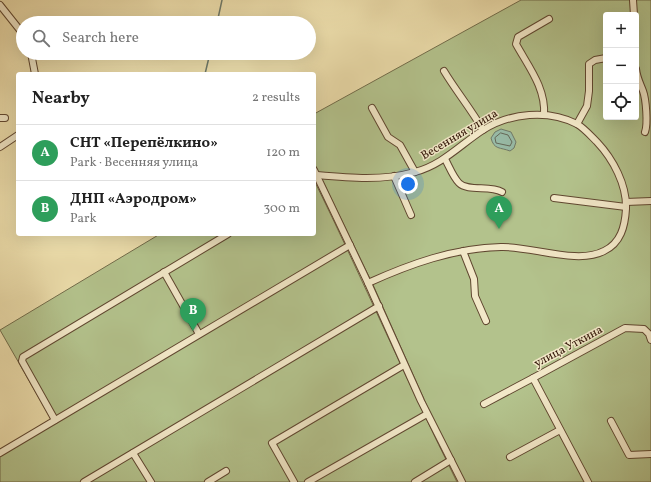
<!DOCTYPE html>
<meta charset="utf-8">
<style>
body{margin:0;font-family:Vollkorn,serif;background:#f6f6f6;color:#222}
.controls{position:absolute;right:12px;top:12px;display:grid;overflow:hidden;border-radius:4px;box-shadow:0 4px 16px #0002}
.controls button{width:36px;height:36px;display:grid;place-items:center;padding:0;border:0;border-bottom:1px solid #e0e0e0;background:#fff;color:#222;font:20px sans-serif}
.you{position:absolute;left:408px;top:184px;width:14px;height:14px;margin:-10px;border:3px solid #fff;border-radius:50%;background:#1a73e8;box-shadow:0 0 0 6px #1a73e833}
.badge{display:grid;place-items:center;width:26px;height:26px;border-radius:50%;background:#0b8043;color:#fff;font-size:13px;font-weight:700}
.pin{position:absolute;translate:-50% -33px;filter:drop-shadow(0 1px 2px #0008)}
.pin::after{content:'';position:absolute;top:21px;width:14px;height:12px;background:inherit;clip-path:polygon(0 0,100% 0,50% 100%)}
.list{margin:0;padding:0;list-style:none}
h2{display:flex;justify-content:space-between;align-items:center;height:52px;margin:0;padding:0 16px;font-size:17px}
h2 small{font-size:13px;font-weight:400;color:#767676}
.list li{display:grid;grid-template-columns:26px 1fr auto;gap:12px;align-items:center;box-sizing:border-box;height:56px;padding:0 16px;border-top:1px solid #e0e0e0}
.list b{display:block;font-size:15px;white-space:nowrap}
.list p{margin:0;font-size:13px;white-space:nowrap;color:#767676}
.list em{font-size:13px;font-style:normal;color:#767676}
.icon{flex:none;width:22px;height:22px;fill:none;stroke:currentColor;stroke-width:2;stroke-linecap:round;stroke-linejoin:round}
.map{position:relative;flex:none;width:651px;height:482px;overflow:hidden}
.search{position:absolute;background:#fff;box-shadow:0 4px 16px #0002;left:16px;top:16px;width:300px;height:44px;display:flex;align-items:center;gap:10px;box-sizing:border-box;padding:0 14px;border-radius:22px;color:#767676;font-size:15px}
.panel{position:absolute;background:#fff;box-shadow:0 4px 16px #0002;left:16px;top:72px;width:300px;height:164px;border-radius:4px}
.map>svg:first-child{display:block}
.green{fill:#b3c28c;stroke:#726c4a;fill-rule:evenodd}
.water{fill:#98bca8;stroke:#6f7968}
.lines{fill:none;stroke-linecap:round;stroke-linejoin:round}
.shore{stroke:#646858;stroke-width:1}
.stream{stroke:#6f7968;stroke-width:1.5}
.minor-casing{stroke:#604730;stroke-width:8}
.minor{stroke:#f2e8c8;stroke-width:6}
.labels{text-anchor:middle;stroke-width:3;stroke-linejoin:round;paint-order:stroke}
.street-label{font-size:12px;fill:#311507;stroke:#f2e8c8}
</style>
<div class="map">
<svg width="651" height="482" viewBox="0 0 651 482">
<rect width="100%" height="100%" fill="#ebdcaa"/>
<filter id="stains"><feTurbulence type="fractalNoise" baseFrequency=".005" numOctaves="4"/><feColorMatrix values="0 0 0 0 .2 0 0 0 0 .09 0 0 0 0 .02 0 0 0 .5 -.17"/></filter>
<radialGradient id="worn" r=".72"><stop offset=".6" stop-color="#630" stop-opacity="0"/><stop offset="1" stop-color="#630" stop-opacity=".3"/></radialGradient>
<g class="green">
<path d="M521,0H651V482H464L431,415L374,287L314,163V114ZM606,15H636V117H606Z"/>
<path d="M314,180C363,280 407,382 457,482H0V450L51,419L0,330L160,234H314Z"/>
</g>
<path class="water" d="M501,129L511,132L516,142L514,148L510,151C500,147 494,150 491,138L495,132Z"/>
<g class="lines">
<path class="shore" d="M501,133L508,135L512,142L510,146L496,143L495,138Z"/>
<g class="stream">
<path d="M217,23L222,0"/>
<path d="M205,74L210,53"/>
</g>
<g class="minor-casing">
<g id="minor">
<path d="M633,0L634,15"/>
<path d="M0,5L23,34"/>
<path d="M31,53L35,74"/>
<path d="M636,69C637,78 640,83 643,91C646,99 648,124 645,132"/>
<path d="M444,71C456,91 471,109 483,130"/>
<path d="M372,108L388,137L400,145L415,172"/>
<path d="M544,115C546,88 528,66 516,44L518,37L549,19"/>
<path d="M0,118H5"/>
<path d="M577,124L587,106L589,91V64L595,60L606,58"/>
<path d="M0,147L18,135"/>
<path d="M445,159C449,166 453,177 459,183C468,192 490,185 502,192"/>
<path d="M314,170L368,283L421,401L462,482"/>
<path d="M317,175C350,178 383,181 415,172C442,165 460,145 483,130C510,113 548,109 577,124C584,128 591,136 597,142C613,159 627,185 626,209C625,226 621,243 604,251C578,265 531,246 501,247C454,248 410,264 368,283"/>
<path d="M394,176L411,215"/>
<path d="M554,198L626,207"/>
<path d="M626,202L651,201"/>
<path d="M463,251L474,279L475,296L486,321"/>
<path d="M164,272L199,334"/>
<path d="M484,404L533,378"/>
<path d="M55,420L22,361L23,357L228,234"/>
<path d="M611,421L629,455L651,454"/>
<path d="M0,453L350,245"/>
<path d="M133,453L151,482"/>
<path d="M510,457L560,430"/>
<path d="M84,482L379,306"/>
<path d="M208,482L226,471"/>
<path d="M294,482L272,443L404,365"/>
<path d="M308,482L427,414"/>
<path d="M415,482L451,460"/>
<path d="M588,482L533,378L625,328L644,329L649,334L651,340"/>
</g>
</g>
<use href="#minor" class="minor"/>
</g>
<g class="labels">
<g class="street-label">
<text transform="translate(459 134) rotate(-31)" y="4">Весенняя улица</text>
<text transform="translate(568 346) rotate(-28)" y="4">улица Уткина</text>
</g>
</g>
<rect width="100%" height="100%" filter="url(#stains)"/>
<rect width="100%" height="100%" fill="url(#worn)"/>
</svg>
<div class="controls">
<button>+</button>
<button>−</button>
<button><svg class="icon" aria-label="locate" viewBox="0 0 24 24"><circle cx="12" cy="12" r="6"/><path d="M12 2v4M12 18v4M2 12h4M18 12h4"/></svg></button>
</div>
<div class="you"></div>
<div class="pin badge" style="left:499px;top:229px;background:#2e9e5b">A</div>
<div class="pin badge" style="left:193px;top:331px;background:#2e9e5b">B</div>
<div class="search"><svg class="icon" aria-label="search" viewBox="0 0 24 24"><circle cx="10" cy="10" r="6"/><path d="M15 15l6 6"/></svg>Search here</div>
<section class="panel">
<h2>Nearby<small>2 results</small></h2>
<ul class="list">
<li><span class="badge" style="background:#2e9e5b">A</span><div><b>СНТ «Перепёлкино»</b><p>Park · Весенняя улица</p></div><em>120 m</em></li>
<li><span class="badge" style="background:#2e9e5b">B</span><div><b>ДНП «Аэродром»</b><p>Park</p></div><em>300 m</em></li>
</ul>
</section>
</div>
